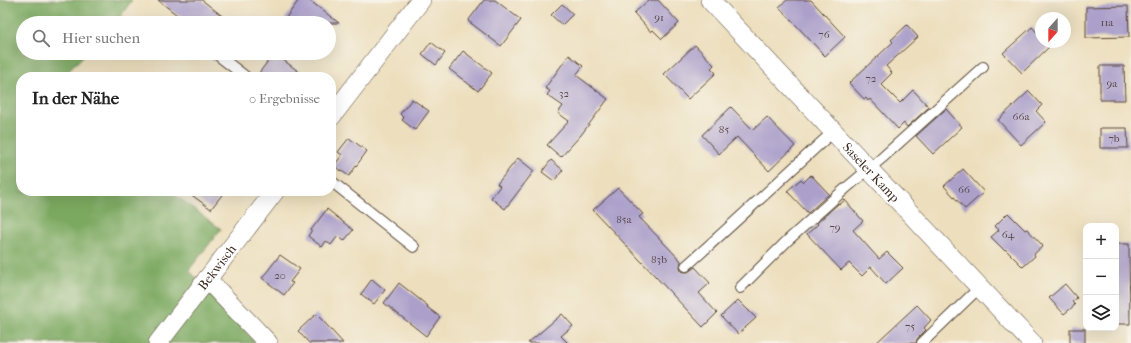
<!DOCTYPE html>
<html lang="de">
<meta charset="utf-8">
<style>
body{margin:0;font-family:"IM FELL French Canon",serif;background:#f6f6f6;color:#222}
.controls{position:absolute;right:12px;bottom:12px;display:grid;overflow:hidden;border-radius:8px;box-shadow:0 4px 16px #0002}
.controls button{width:36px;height:36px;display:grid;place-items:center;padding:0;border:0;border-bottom:1px solid #e0e0e0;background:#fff;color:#222;font:20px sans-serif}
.compass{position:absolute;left:1035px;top:12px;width:36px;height:36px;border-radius:50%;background:#fff;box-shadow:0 4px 16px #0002;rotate:201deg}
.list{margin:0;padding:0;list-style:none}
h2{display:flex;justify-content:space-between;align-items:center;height:52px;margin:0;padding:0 16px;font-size:17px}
h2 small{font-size:13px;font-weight:400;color:#767676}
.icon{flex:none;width:22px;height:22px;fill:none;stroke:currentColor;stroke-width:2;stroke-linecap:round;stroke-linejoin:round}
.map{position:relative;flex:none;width:1131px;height:343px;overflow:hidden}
.search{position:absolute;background:#fff;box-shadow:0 4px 16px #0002;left:16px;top:16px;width:320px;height:44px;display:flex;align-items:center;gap:10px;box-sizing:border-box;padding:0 14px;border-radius:22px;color:#767676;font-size:15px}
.panel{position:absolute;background:#fff;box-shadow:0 4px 16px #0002;left:16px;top:72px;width:320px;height:124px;border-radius:16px}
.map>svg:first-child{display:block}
.forest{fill:#7ca961;stroke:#5c6a40}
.building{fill:#aca0ca}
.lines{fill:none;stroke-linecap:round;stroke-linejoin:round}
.lane-casing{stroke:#564536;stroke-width:12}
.street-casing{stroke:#564536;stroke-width:20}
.lane{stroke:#fff;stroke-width:10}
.street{stroke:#fff;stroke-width:19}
.labels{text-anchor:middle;stroke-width:3;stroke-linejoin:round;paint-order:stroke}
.number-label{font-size:11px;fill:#574849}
.street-label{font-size:13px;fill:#3b2a1e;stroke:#f7f3e8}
</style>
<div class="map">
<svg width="1131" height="343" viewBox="0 0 1131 343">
<rect width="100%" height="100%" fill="#f7f3e8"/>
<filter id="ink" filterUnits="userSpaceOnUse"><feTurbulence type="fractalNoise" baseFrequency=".025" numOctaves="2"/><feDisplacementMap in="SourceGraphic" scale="8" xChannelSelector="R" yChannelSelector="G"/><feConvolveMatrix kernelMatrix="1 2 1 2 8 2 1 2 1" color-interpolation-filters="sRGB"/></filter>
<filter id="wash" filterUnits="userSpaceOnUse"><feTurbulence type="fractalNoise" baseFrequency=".012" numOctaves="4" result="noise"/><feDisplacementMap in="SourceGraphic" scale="16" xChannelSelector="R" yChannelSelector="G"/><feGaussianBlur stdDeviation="0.9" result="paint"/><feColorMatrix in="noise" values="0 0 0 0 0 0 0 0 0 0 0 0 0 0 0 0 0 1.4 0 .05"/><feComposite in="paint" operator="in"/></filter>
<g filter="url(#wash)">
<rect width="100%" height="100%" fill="#eddfbe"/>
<path class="forest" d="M0,0H132L120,17L115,23H23V53H86L63,77H21V191H170L221,229L189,270L256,343H0Z"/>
<g id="blocks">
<g class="building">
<path d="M158,0H202L231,23H187L182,16L177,15Z"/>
<path d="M299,0H309L339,23H282Z"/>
<path d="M484,0H495L521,20L501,46L468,21Z"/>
<path d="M649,0H658L679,23L662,39L653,30L651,32L634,13Z"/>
<path d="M787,0H811L845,37L825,56L779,7Z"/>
<path d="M562,4L573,14L562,25L551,15Z"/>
<path d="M1128,6L1129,37L1086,38V7Z"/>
<path d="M907,25L918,37L886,66L892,73L881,84L900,103L913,90L929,107L907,127L904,123L898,129L870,99L868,101L866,98L864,99L849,83L893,42L891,40Z"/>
<path d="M1032,27L1041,37V42H1046L1050,46L1022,73L1003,53Z"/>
<path d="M431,42L445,53L436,65L422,54Z"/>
<path d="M695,45L714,65L711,68L716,73L688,99L664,74Z"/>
<path d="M463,51L492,73L478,91L449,69Z"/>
<path d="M274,53L306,77H256Z"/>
<path d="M569,55L583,66L576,75L608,99L581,135L561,157L547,145L569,121L558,113L563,106L547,95L550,91L545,88Z"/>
<path d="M1100,66H1124L1125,100H1100Z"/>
<path d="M1029,91L1042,105L1036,111L1046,122L1021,145L998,120Z"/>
<path d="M412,99L429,111L415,130L402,120L404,118L400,114Z"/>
<path d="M731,107L753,130L767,117L795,146L769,171L737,137L719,154L702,135Z"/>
<path d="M946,109L962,127L933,154L916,136Z"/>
<path d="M1100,128H1127L1128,148H1100Z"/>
<path d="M349,138L367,151L349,176L334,166L342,155L338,152Z"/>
<path d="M518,158L534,171L505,209L491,198L500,186L497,184Z"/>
<path d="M551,160L563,170L554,181L542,172Z"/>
<path d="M963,169L984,192L965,209L944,186Z"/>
<path d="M811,175L829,194L808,213L787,191L801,179L804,182Z"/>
<path d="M618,188L643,214L639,217L681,261L680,267L681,271L684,272H688L695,267L710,283L699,293L717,313L703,327L593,210Z"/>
<path d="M186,191H225L211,209Z"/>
<path d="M845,200L863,221L853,230L879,259L887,252L903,268L886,284L871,267L862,276L849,263L841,270L807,234L818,224L817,223L838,204L839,205Z"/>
<path d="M327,209L353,230L344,241L338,236L331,245L326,241L322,247L308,236L312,230H311Z"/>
<path d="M1008,213L1025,230L1027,229L1043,246L1034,254L1035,256L1023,267L1005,249L1004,250L991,237L999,230L995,226Z"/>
<path d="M1116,244H1129L1130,324H1116Z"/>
<path d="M280,255L300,269L290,282L293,283L284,295L262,278Z"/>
<path d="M372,279L385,290L374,304L361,294Z"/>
<path d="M399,283L428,306L427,307L440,317L426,336L384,303Z"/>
<path d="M1065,284L1077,298L1072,302L1075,305L1064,314L1049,298Z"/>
<path d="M738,300L756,318L738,334L721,316Z"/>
<path d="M917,305L931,320L924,328L926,330L917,339L916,343H876Z"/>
<path d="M316,314L324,322L343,343H309L298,331Z"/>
<path d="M562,314L573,326L561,336L568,343H528Z"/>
<rect x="1070" y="329" width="15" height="14"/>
</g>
</g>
</g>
<g filter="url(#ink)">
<use href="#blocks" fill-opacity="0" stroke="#564536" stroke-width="1"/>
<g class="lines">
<g class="lane-casing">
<g id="lane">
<path d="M177,21L179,23"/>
<path d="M215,53L246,77"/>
<path d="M331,181L414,247"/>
<path d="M686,266C736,222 784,176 834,131"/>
<path d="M740,288L787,241L845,189L882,158L983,67"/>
<path d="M922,343L980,287"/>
</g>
</g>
<g class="street-casing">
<g id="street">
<path id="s1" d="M710,0L1032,343"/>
<path d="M331,117L421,0"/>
<path d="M207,279L268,343"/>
<path id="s2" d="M158,343L275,191"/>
</g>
</g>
<use href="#lane" class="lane"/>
<use href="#street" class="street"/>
</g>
</g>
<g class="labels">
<g class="number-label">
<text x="659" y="21">91</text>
<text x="1107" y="26">11a</text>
<text x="824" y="38">76</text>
<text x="871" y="82">72</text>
<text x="1112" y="87">9a</text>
<text x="564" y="97">32</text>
<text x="1021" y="120">66a</text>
<text x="724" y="133">85</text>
<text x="1114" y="142">7b</text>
<text x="964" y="193">66</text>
<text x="624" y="223">85a</text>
<text x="835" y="231">79</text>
<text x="1008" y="238">64</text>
<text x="659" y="263">83b</text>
<text x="280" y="279">20</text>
<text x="910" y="330">75</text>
</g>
<g class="street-label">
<text dy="5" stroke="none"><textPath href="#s1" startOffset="236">Saseler Kamp</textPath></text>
<text dy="5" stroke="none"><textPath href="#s2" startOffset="96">Bekwisch</textPath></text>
</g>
</g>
</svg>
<div class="controls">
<button>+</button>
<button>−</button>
<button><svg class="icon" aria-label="layers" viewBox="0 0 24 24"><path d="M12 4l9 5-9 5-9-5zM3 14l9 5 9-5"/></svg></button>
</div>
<svg class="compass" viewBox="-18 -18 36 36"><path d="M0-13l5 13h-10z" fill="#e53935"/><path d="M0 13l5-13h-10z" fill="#767676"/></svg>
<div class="search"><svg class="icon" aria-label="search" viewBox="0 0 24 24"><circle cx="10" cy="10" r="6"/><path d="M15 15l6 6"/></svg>Hier suchen</div>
<section class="panel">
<h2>In der Nähe<small>0 Ergebnisse</small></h2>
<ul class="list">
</ul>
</section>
</div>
